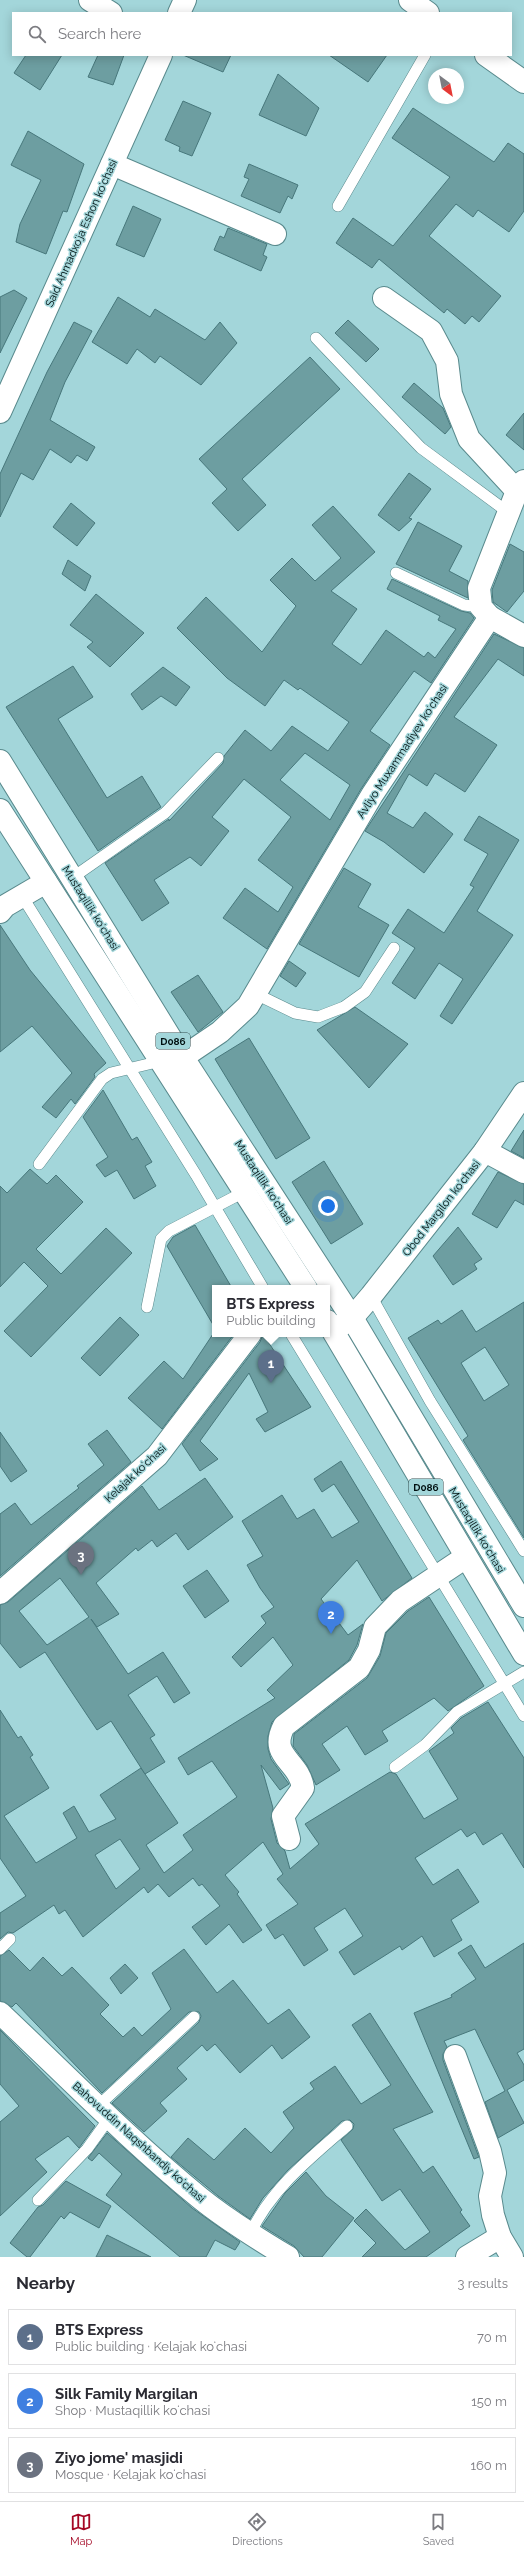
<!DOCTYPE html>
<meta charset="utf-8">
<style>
body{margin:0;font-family:Raleway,sans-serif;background:#f2f2f3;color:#2b2b33}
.compass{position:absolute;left:428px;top:68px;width:36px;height:36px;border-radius:50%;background:#fff;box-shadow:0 2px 10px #0003;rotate:148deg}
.you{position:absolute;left:328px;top:1206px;width:14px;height:14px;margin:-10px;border:3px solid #fff;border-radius:50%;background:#1a73e8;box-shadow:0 0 0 6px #1a73e833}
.badge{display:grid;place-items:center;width:26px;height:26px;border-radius:50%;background:#a40724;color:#fff;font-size:13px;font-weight:700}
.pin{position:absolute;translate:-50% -33px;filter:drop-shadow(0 1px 2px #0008)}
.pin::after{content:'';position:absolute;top:21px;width:14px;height:12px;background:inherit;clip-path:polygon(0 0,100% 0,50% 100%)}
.popup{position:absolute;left:212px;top:1285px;width:118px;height:52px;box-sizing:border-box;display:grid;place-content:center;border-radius:0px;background:#fff;filter:drop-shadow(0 1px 3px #0005);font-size:13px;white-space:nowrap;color:#7c7c81}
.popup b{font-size:15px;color:#2b2b33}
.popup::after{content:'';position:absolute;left:50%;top:100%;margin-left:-8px;border:8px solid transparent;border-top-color:#fff}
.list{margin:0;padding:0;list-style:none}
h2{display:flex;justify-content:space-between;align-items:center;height:52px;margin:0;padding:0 16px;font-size:17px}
h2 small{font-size:13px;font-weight:400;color:#7c7c81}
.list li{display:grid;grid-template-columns:26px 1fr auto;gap:12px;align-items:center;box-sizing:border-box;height:56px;margin:0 8px 8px;padding:0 8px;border:1px solid #e1e1e2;border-radius:0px}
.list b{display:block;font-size:15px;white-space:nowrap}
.list p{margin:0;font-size:13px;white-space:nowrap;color:#7c7c81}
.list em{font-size:13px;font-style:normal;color:#7c7c81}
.icon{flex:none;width:22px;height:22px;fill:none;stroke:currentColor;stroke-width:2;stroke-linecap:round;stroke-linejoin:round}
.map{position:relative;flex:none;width:524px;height:2257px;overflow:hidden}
.search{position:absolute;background:#fff;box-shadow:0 2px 10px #0003;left:12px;right:12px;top:12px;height:44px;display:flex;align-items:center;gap:10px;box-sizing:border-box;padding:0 14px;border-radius:0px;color:#7c7c81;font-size:15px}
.sheet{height:244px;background:#fff}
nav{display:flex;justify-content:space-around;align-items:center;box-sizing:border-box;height:56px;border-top:1px solid #e1e1e2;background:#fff;font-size:11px;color:#7c7c81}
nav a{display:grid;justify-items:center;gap:2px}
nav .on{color:#a40724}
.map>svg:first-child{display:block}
.building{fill:#6d9ea1;stroke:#47777b;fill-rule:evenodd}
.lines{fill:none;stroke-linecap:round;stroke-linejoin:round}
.service-casing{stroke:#598a8d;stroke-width:12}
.minor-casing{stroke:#598a8d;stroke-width:24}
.secondary-casing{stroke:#598a8d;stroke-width:24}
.primary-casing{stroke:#598a8d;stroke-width:24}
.service{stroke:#fff;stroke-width:11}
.minor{stroke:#fff;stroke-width:22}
.secondary{stroke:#fff;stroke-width:22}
.primary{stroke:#fff;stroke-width:22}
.labels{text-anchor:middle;stroke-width:3;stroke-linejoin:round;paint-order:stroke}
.shield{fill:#a3d6da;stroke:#314b4d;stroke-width:1}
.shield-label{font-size:10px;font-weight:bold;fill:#000f10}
.street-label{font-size:11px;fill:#000f10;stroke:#a3d6da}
</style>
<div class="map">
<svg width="524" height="2257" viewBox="0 0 524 2257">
<rect width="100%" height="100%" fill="#a3d6da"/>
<g class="building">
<path d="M26,55H62L40,90L14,73Z"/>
<path d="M98,55H124L113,85L88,77Z"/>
<path d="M183,55H231L223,72Z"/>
<path d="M329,55H387L368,82Z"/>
<path d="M278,74L319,108L306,136L259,115Z"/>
<path d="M183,101L211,113L192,156L179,151L180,147L165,140Z"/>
<path d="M413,108L494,162L508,143L524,154V211L509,232L478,210L473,217L456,204L429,236L501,296L479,322L472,316L465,324L447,309L444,313L379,259L372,268L336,243L353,218L393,246L450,177L392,138Z"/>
<path d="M28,131L84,164L67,212L63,211L46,254L16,242L20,224L41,180L11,165Z"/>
<path d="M249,164L298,185L292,199L288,196L280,213L241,196L249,179L244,177Z"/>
<path d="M133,206L161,219L144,257L116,245Z"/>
<path d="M228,228L267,244L263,255L267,257L261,271L214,250L220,236L224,238Z"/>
<path d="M14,290L27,298L0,353V297Z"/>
<path d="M118,297L150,317L155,309L205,340L220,322L237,343L201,385L160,356L155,363L137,349L127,364L92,342Z"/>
<path d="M348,320L379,349L366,362L335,333Z"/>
<path d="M74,322L92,331L65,382L50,420L95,447L87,461L77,455L71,463L50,449L33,480L21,473L0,517V474L47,372Z"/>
<path d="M310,357L340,389L242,479L266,505L238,531L212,503L227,489L199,459Z"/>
<path d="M414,383L443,408L451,427L445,434L402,397Z"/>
<path d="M524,413V450L506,435Z"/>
<path d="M409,473L431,489L409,518L412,519L399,531L378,515Z"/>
<path d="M71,503L95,523L77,546L53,527Z"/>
<path d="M333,506L375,552L331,591L357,609L332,644L361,665L386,630L424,657L428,652L435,658L456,629L438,620L440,616L387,589L392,579L461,611L470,613L474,618L431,683L414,671L370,731L390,745L361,789L267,949L223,918L245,888L278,912L293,887L258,860L291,817L244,779L212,817L229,831L201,866L190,857L154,880L169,903L142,921L105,863L169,819V821L223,763L224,756L245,730L271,751L292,726L328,751L349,722L300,688L298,690L284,680L265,706L227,678L177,628L206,597L262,652L296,606L270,580L292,558L315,581L341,558L312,525ZM305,753L350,785L330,820L280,780Z"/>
<path d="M418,522L462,546L449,571L468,581V598L396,564Z"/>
<path d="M510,544L524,552V591L507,612L493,602L492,590Z"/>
<path d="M68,560L91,576L85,591L62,574Z"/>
<path d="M96,594L144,633L110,667L87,647L93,642L70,625Z"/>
<path d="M494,634L524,648V676L498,659L454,717L497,745L465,792L435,773L427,786L409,774L387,813L413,828L425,812L453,834L424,873L384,842L365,831Z"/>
<path d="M73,666L93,697L58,719L107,798L142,776L161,807L98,851L6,707Z"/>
<path d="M163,667L190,687L176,706L161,696L142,710L131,694Z"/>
<path d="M479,816L519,840L477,911L513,935L452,1024L440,1016L463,979L439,963L415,999L392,983L415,948L392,933L408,909L444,933L474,887L470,885L488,854L464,840Z"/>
<path d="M344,868L371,884L358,907L389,925L359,977L299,944Z"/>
<path d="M0,925L30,970L106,1063L94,1074L95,1077L75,1104L71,1099L56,1118L42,1107L72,1073L32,1026L0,1052Z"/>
<path d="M289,961L306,973L296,987L280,976Z"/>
<path d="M198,975L223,1012L198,1032L171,992Z"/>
<path d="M355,1007L408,1044L369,1088L317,1030Z"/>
<path d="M249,1038L310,1138L276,1159L215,1059Z"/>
<path d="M103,1090L132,1140L137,1137L152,1162L145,1166L156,1186L134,1199L117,1170L105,1177L96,1165L108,1157L83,1117Z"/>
<path d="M524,1130V1158L511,1151Z"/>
<path d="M324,1161L363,1224L331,1244L292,1182Z"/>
<path d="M30,1169L47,1184L56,1175L83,1202L36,1249L61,1274L106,1228L132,1253L31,1357L4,1331L48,1286L24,1262L0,1287V1186L7,1193Z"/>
<path d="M498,1172L524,1184V1205L515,1200L497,1228L472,1214Z"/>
<path d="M195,1225L232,1288H215V1328L167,1246L173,1237Z"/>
<path d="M458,1227L482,1259L474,1264L477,1269L453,1285L433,1256Z"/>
<path d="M524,1302V1538L463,1440L468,1436L408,1338L438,1320L441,1324L462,1310L476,1332ZM485,1347L509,1385L484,1401L461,1363Z"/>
<path d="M120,1317L139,1335L100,1376L81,1358Z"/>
<path d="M213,1334H234L162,1429L128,1398L164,1361L183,1379Z"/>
<path d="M263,1334L311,1407L265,1432L256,1419L268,1412L249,1373L200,1441L218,1459L200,1471L182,1444L260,1342Z"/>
<path d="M107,1430L131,1462L0,1576V1514L15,1503L31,1525L79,1488L77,1486L104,1465L88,1444Z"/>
<path d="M0,1432L27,1471L11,1482L0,1466Z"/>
<path d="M341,1461L412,1578L382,1601L357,1560L321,1599L348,1635L363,1624L357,1645L349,1660L272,1722L268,1736V1749L271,1759L289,1784L280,1790L261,1765L273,1808L271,1819L277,1843L285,1851L290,1869L319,1844L305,1824L390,1772L396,1774L424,1819L458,1799L429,1751L454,1733L451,1728L461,1718L488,1702L524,1758V1868L502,1833L483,1845L475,1832L467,1837L461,1829L415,1858L433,1885L458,1869L479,1902L451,1920L462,1940L434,1957L422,1936L402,1950L400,1946L354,1975L339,1952L363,1936L345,1908L314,1928L328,1950L304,1966L283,1934L275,1939L266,1925L298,1904L277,1879L283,1874L263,1842L225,1875L239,1892L237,1894L262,1930L243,1943L229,1924L206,1945L192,1927L220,1906L202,1884L199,1886L193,1878L169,1897L158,1884L148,1893L144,1887L83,1937L65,1910L59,1914L54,1905L13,1933L8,1932L0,1939V1913L26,1896L0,1858V1710L18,1738L21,1736L33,1755L30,1757L49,1788L4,1816L36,1863L77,1838L63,1813L74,1806L89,1832L116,1819L100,1795L141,1768L178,1823L146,1845L164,1873L193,1850L183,1835L237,1797L212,1761L188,1775L178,1758L275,1698L267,1690L293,1665L273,1637L241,1667L232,1657L266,1623L261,1616L274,1607L260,1588L247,1565L263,1556L242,1521L282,1495L297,1519L314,1509L332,1538L359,1522L334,1484L322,1492L314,1479ZM120,1839L140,1869L116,1889L95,1855Z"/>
<path d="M205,1478L233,1517L188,1550L176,1533L157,1547L152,1540L138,1551L136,1548L96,1583L119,1614L97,1627L91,1619L128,1674L163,1652L190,1693L174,1703L157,1676L128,1695L155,1735L150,1738L165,1762L145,1774L111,1721L97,1730L45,1652L20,1668L0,1643V1605L8,1602L142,1486L159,1510ZM60,1578L89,1617L47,1645L19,1611Z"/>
<path d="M207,1570L229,1601L205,1618L183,1586Z"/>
<path d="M429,1597L484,1686L448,1711L434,1698L382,1731L388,1741L365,1755L347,1726L322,1744L340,1770L316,1785L307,1765L293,1746L294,1734L367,1678L380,1656L386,1633L408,1611Z"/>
<path d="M524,1943V2049L517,2053L524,2065V2080L507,2090L524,2123L498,2138L485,2102L505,2091L475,2029L444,2041L447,2047L443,2054V2060L478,2155L479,2157L474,2159L414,2013L452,1997L451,1995L476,1979L458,1953L471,1945L485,1968Z"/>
<path d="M184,1949L217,1993L233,1980L268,2024L289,2009L310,2037L282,2059L272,2045L240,2073L215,2044L207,2051L202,2045L177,2068L187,2079L160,2103L167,2111L144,2132L112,2103L199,2022L201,2016L199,2012H189L102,2093L16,2003L12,2007L0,2001V1956L9,1950L30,1971L43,1957L62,1976L72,1967L109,2005L100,2014L123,2037L134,2027L142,2036L171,2009L152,1973Z"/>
<path d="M125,1964L138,1978L121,1994L110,1978Z"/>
<path d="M370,2013L433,2112L393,2129L423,2173L433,2166L462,2210L460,2212L470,2226L426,2257H362L376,2243L354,2221L366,2209L405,2250L430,2232L400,2189L382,2201L341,2140L353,2129L354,2124L350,2120L342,2121L288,2170L263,2198L250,2219L218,2196L171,2157L188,2138L214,2160L245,2128L271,2153L294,2128L283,2112L314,2089L310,2083L335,2066L361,2104L391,2085L352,2025Z"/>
<path d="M0,2030L95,2126L79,2148L68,2136L35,2159L47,2172L0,2216V2122L19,2106L0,2084Z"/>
<path d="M107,2133L192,2208L240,2242L235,2250L215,2240L206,2257H180L106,2195L122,2174L99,2153L92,2161L88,2158Z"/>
<path d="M306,2172L326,2196L354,2218L322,2257H304L294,2246L262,2226L285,2193Z"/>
<path d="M66,2181L111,2206L99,2228L70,2212L64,2219L61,2216L30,2257H27L10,2243L38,2207L43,2205Z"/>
<path d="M107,2235L151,2257H96Z"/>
</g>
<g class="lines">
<g class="service-casing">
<g id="service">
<path d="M338,206L425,55"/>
<path d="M316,338L421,448L509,513"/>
<path d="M396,573L464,605L481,607"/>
<path d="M72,878L165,813L218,758"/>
<path d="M22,896L196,1175L263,1288"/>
<path d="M256,994L295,1013L318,1017L344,1007L365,992L394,948"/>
<path d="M39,1164L102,1079L111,1073L161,1061"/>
<path d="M371,1296L430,1401L524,1551"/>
<path d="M147,1307L161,1239L169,1231L244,1192"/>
<path d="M291,1334L524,1716"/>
<path d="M395,1767L425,1745L457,1712L524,1672"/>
<path d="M0,1949L10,1939"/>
<path d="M98,2106L194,2017"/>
<path d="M38,2200L87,2149L110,2117"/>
<path d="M250,2234C271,2189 310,2158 347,2126"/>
</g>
</g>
<g class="minor-casing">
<g id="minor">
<path d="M90,0L111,13"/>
<path d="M179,13L185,0"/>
<path d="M112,164L275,234"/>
<path d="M384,298L431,331L447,361L451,394L469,439L517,491"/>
<path d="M0,412L161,55"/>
<path d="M490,617L524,636"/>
<path d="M0,912L5,906L46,882"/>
<path d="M183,1057L220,1032L248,1006L372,795L490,617L481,607L479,588L517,491L524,481"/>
<path d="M485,1151L524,1172"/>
<path d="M337,1328L352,1318L371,1296L485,1151L524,1093"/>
<path d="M0,1593L157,1456L250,1334"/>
<path d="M289,1839L283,1816L303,1788C299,1760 268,1757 284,1726L359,1668L369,1650L375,1627L400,1601L466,1557"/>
<path d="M0,2013C66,2075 130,2141 200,2198C227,2220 258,2239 288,2257"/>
<path d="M455,2056L490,2151L495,2173L490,2196L493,2215L500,2237L512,2257"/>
<path d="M467,2257L500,2237"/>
</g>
</g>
<g class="secondary-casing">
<g id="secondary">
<path d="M410,0L428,13"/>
<path d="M486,55L524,82"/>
</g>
</g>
<g class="primary-casing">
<g id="primary">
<path d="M0,761L176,1047L352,1318L524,1606"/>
<path d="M0,810L306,1288"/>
<path d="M327,1321L524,1654"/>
</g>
</g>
<use href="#service" class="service"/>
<use href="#minor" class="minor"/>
<use href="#secondary" class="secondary"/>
<use href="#primary" class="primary"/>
</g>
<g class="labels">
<g class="shield">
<rect x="156" y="1033" width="34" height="16" rx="3"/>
<rect x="409" y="1479" width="34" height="16" rx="3"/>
</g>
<g class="shield-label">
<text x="173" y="1045">D086</text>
<text x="426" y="1491">D086</text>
</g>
<g class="street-label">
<text transform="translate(81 233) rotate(-66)" y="4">Said Ahmadxoʻja Eshon koʻchasi</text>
<text transform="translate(402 751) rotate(-57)" y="4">Avliyo Muxammadiyev koʻchasi</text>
<text transform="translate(91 908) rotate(58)" y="4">Mustaqillik koʻchasi</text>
<text transform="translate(264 1182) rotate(57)" y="4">Mustaqillik koʻchasi</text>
<text transform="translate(441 1208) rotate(-52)" y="4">Obod Margilon koʻchasi</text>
<text transform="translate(135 1473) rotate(-43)" y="4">Kelajak koʻchasi</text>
<text transform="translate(477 1530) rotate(59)" y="4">Mustaqillik koʻchasi</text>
<text transform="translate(139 2142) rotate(42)" y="4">Bahovuddin Naqshbandiy koʻchasi</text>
</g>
</g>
</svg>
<svg class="compass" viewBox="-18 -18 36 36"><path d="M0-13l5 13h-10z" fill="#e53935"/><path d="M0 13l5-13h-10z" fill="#7c7c81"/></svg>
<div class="you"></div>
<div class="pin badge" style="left:271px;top:1383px;background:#5c6f8a">1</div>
<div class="popup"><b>BTS Express</b>Public building</div>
<div class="pin badge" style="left:331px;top:1634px;background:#3f7fe0">2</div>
<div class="pin badge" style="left:81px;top:1575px;background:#6b7280">3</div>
<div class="search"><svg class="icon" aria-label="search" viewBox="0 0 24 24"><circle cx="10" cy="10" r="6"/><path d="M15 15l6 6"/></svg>Search here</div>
</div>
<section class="sheet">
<h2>Nearby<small>3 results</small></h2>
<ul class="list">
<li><span class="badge" style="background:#5c6f8a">1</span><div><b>BTS Express</b><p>Public building · Kelajak koʻchasi</p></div><em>70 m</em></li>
<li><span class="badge" style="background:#3f7fe0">2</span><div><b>Silk Family Margilan</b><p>Shop · Mustaqillik koʻchasi</p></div><em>150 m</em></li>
<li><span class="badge" style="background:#6b7280">3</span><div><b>Ziyo jome' masjidi</b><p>Mosque · Kelajak koʻchasi</p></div><em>160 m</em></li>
</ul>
</section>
<nav>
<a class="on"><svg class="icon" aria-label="map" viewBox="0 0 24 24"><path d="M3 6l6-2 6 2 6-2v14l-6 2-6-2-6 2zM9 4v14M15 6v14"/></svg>Map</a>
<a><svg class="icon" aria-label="directions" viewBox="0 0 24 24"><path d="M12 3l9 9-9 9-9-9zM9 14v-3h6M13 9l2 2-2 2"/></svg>Directions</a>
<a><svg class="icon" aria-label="saved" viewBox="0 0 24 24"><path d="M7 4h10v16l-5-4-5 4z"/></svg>Saved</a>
</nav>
